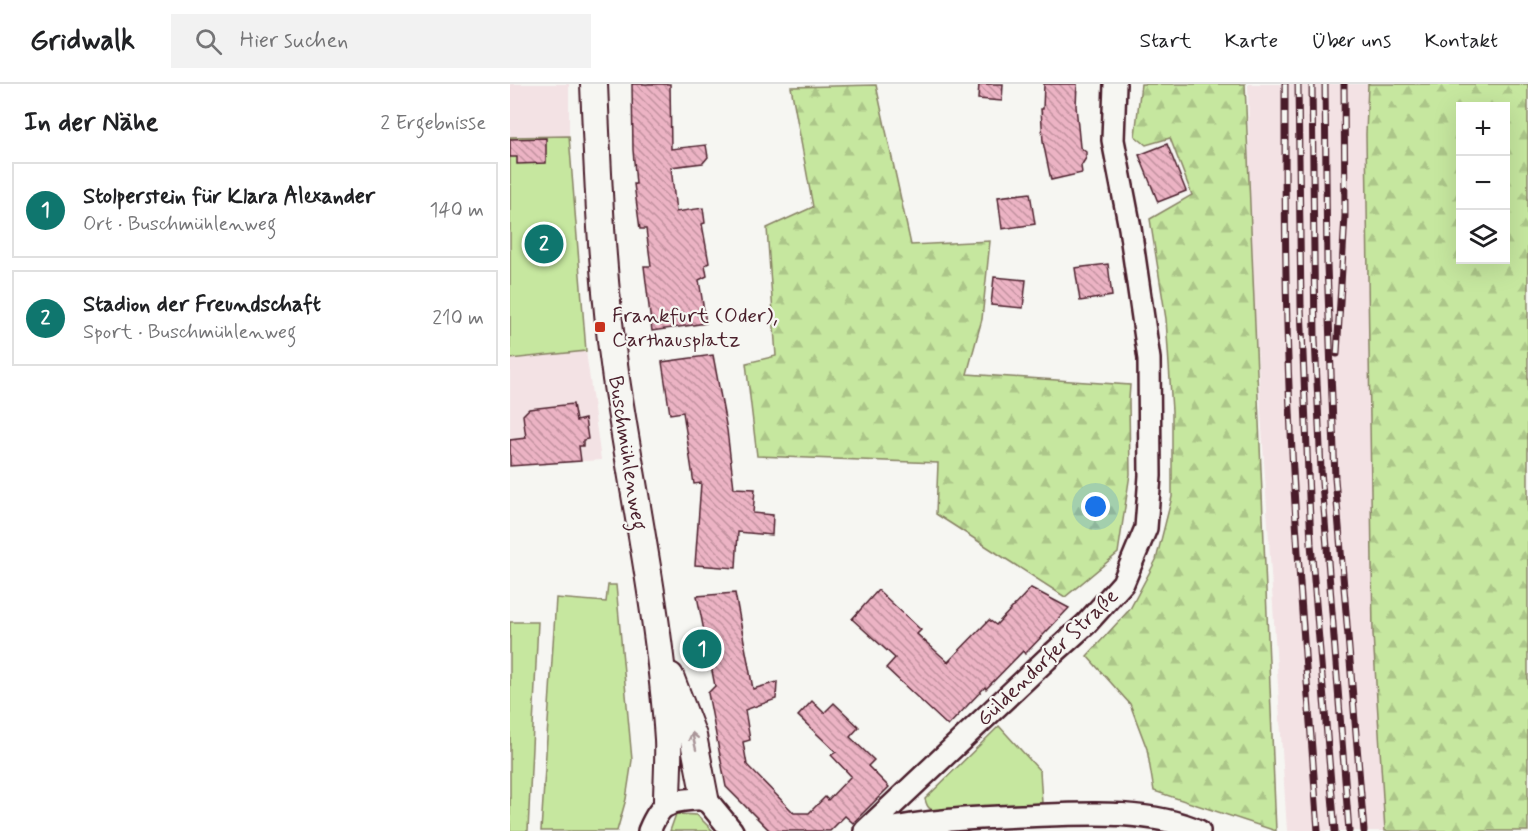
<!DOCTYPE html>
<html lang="de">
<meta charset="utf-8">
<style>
body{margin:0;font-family:Mynerve,sans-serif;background:#f2f2f2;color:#202124}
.controls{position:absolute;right:18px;top:18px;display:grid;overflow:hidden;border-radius:0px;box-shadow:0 6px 24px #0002}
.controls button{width:54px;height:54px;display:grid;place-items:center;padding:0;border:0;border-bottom:2px solid #e0e0e0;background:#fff;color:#202124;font:30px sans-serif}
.you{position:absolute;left:586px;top:423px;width:21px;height:21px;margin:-15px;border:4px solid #fff;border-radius:50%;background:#1a73e8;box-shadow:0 0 0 9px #1a73e833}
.badge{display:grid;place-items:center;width:39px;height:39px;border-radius:50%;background:#0f766e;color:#fff;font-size:20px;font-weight:700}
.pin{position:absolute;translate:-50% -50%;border:3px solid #fff;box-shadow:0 2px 6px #0006}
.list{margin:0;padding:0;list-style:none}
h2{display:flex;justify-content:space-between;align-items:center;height:78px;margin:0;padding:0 24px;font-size:26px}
h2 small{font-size:20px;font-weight:400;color:#757577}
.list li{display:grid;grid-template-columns:39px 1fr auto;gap:18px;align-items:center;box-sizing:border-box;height:96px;margin:0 12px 12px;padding:0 12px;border:2px solid #e0e0e0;border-radius:0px}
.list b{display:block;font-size:22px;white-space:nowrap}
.list p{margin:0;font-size:20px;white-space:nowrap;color:#757577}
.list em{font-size:20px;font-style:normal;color:#757577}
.icon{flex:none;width:33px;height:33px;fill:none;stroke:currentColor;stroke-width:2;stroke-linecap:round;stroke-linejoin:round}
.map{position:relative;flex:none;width:1018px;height:747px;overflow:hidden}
header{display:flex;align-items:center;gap:36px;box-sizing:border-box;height:84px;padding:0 30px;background:#fff;border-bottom:2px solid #e0e0e0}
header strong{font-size:28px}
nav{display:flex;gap:33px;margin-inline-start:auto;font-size:21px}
.search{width:420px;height:54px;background:#f2f2f2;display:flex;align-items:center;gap:15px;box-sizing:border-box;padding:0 21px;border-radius:0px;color:#757577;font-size:22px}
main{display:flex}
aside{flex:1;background:#fff}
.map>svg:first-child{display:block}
.built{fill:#f3e2e4}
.green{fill:#c6e79f;stroke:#888365;stroke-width:1.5}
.forest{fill:url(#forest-firs);stroke:#888365;stroke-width:1.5;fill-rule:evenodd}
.building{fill:url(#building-back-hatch);stroke:#4a1f2b;stroke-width:1.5}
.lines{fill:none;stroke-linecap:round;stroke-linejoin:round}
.minor-casing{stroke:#4a1f2b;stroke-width:26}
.tertiary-casing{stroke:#4a1f2b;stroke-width:30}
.minor{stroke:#f6f6f2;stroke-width:21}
.tertiary{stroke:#f6f6f2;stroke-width:26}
.rail-casing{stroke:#4a1f2b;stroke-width:7}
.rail{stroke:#f6f6f2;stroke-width:4.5;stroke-dasharray:14;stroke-linecap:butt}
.oneway{stroke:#a99598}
.poi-dot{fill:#c8321e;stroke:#f6f6f2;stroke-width:2}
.labels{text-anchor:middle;stroke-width:4.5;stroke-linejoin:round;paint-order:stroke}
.poi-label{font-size:21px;fill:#4a1f2b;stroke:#f6f6f2;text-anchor:start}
.street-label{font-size:21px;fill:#4a1f2b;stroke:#f6f6f2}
</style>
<header>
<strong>Gridwalk</strong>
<div class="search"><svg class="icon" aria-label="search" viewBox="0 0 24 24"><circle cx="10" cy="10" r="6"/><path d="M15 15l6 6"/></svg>Hier suchen</div>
<nav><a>Start</a><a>Karte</a><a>Über uns</a><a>Kontakt</a></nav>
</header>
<main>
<aside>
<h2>In der Nähe<small>2 Ergebnisse</small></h2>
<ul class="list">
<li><span class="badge">1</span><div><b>Stolperstein für Klara Alexander</b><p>Ort · Buschmühlenweg</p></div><em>140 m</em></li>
<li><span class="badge">2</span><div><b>Stadion der Freundschaft</b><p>Sport · Buschmühlenweg</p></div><em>210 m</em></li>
</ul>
</aside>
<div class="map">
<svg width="1018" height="747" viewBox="0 0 1018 747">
<defs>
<pattern id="forest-firs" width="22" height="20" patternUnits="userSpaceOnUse" patternTransform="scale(1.5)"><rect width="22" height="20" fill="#c6e79f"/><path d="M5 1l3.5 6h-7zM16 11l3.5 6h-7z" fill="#acc689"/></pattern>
<pattern id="building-back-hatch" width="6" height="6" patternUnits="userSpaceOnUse" patternTransform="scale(1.5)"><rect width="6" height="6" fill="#ecb3c4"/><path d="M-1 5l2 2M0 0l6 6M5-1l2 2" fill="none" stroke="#c1919f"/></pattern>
</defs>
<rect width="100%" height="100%" fill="#f6f6f2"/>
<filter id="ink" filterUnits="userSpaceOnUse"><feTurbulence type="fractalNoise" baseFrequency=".0167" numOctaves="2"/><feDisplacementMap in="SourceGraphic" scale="12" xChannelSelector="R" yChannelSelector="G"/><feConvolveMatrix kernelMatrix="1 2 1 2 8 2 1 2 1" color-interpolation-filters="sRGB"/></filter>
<g filter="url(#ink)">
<g class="built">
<path d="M0,0H59V52L0,53Z"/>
<path d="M738,0H858L856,50L863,550L875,747H777L740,151Z"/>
<path d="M76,267L91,376L0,382V275Z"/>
</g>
<g class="green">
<path d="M59,52L76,267L0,275V53Z"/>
<path d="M98,501H106L122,676L116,715L107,747H31L46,514L96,518Z"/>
<path d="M0,538H28L18,747H0Z"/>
<path d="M489,642L530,687L532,719L427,727C419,726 417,723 415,715Z"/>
<path d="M166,730L187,731L203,747H160Z"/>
</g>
<g class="forest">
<path d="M631,0H735L766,747L644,707L637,665L620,620L577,572L620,525L646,476L662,413V327L656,235L640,135L682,111L660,54L636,61L625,52Z"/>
<path d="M858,0H1018V747H875L863,550L856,50ZM950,22H996V176H950Z"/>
<path d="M366,1L401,161L480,157L472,235L457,290L620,301L619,316L620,390L608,469L555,513L426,430L428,379L247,372L236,279L266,272L257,144L303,123L281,3Z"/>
</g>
<g class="building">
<path d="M122,0H160L161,65L196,61L198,73L193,79L161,83L166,128L193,124L195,139L192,140L199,179L195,181L197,192L189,196L196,239L142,247L134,182H141L136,145H130L124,100H126L123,66Z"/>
<path d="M469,0H493L492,17L468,15Z"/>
<path d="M534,0H567L566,22L570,63L576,68V74L571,82L572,89L541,96L533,58L531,25H533Z"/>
<path d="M36,54V79L7,80V73H0V55Z"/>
<path d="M657,60L676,107L648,118L629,71Z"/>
<path d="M520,109L525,140L492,145L488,113Z"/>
<path d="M598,180L602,212L570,217L565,184Z"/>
<path d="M484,193L516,196L513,224L481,221Z"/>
<path d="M203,271L217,346L224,404L245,405L243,429L263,431L262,451L228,448L226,484L185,481L191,399L184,400L173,328L160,330L152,278Z"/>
<path d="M63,320L66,337L75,335L78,355L73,356V362H69L71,377L0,382V356L16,354L13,331L19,325Z"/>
<path d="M521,504L559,524L515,570L513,567L476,605L475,603L438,642L376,584L385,574L342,535L368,506L411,546L407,550L438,578L479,536L486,541Z"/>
<path d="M225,509L243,605L267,598L266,615L235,626L240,656L233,658L237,681L284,729H299L315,713L318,716L341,692L321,671L326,668L288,632L302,617L314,629L324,619L349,643L340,653L364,676L358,682L379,703L343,739L335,732L320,747H260L216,703L198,609L205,602L187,512Z"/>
</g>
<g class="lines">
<g class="minor-casing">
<g id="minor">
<path d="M139,747C153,713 161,718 195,714L222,747"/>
<path d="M355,747L537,575L576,540L613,499L636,444L640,392L639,275L620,144L603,56L605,0"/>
<path d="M371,747C417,736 465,734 512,732C568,730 638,724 689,747"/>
</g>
</g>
<g class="tertiary-casing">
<g id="tertiary">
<path d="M84,0C88,98 92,197 106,295C124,415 150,534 158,655C159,676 157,698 157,719"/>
<path d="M160,592L183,652L195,714"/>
</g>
</g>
<use href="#minor" class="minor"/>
<use href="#tertiary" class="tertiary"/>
<g class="rail-casing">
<g id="rail">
<path d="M775,0C775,109 775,218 780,326C786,467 798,607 808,747"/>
<path d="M788,0L791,222L801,460L825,747"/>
<path d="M802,0L805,254L811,386L839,747"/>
<path d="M815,0L817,181L825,394L854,747"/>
<path d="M827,270L835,132L834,0"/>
</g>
</g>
<use href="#rail" class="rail"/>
</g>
<defs><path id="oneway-shaft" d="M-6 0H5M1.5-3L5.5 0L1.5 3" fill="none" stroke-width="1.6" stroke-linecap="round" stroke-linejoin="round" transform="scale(1.5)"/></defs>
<use class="oneway" href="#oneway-shaft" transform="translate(184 657) rotate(-103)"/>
</g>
<rect class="poi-dot" x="84" y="237" width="12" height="12" rx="3"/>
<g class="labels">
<g class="poi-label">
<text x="102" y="238">Frankfurt (Oder),<tspan x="102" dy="24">Carthausplatz</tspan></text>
</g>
<g class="street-label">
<text transform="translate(118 369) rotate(81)" y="7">Buschmühlenweg</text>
<text transform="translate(537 573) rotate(-44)" y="7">Güldendorfer Straße</text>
</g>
</g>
</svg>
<div class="controls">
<button>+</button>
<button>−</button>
<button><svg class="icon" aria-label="layers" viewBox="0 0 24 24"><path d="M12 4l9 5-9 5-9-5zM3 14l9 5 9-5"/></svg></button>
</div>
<div class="you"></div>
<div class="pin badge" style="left:192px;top:565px">1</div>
<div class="pin badge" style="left:34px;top:160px">2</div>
</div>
</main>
